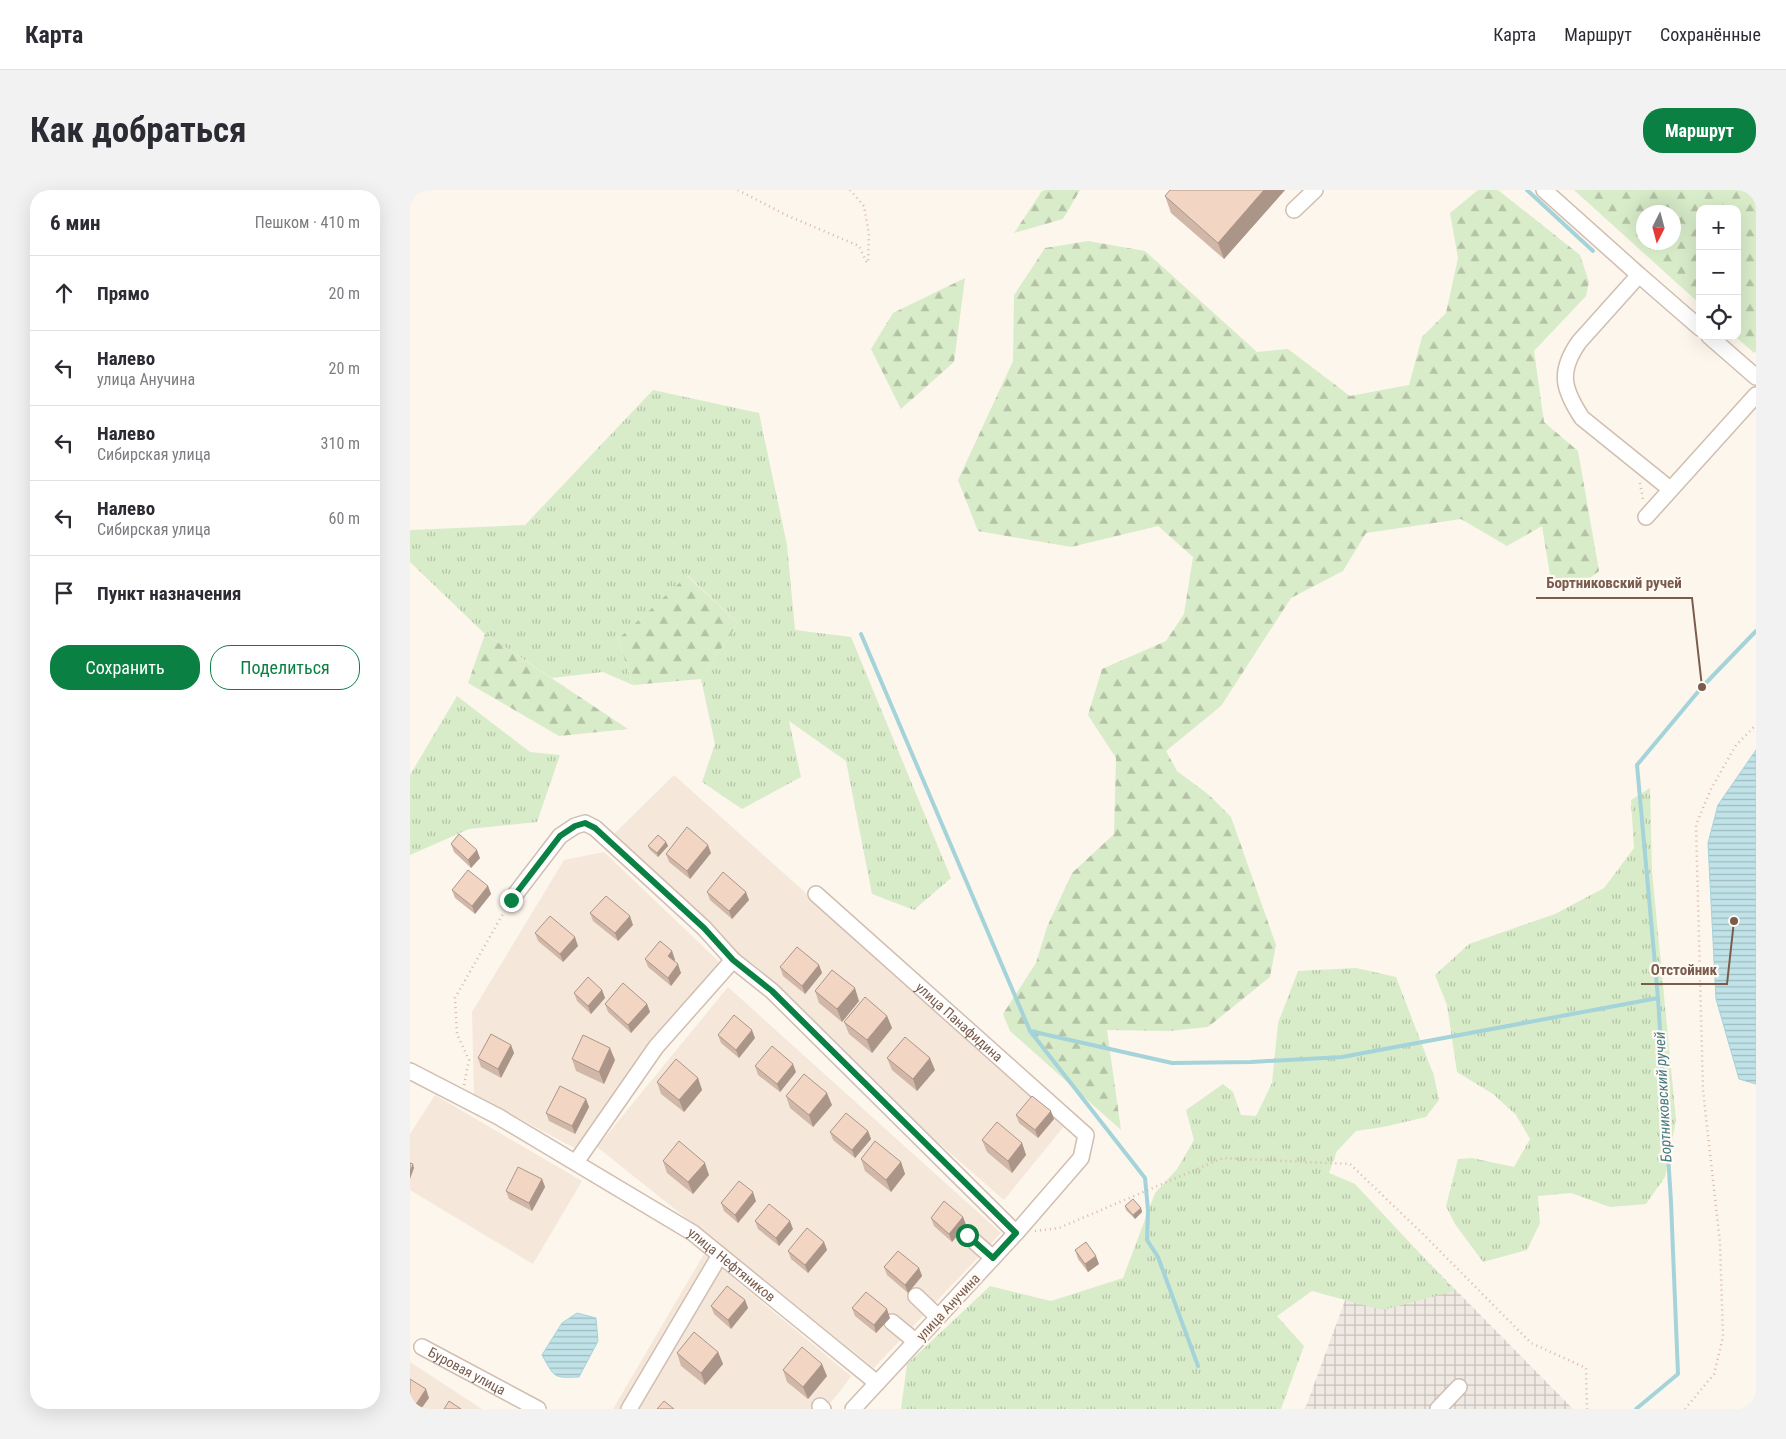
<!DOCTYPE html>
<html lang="ru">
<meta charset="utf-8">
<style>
body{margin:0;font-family:"Roboto Condensed",sans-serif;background:#f2f2f3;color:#2b2b33}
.controls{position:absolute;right:15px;top:15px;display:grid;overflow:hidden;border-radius:10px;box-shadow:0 5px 20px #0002}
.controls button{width:45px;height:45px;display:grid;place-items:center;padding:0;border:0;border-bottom:1px solid #e1e1e2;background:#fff;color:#2b2b33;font:25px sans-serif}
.compass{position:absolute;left:1226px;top:15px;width:45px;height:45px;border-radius:50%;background:#fff;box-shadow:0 5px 20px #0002;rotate:186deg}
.stop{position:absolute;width:15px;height:15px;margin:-11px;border:4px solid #0b8043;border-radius:50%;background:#fff}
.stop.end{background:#0b8043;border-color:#fff;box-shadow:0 1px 5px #0008}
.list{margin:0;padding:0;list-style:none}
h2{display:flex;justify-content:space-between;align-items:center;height:65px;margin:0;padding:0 20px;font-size:21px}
h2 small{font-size:16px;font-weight:400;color:#7c7c81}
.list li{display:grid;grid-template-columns:32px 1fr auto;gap:15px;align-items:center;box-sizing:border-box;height:75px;padding:0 20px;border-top:1px solid #e1e1e2}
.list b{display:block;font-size:19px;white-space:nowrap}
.list p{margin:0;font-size:16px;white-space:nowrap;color:#7c7c81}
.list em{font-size:16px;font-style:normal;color:#7c7c81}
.actions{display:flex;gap:10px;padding:15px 20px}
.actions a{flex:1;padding:11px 0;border:1px solid #0b8043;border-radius:20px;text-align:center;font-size:18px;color:#0b8043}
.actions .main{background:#0b8043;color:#fff}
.icon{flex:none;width:28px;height:28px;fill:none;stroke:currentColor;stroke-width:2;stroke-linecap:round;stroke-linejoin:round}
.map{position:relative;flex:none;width:1346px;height:1219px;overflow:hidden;border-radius:20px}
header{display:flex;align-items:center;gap:30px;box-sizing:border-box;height:70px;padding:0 25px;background:#fff;border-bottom:1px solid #e1e1e2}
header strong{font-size:24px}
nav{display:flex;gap:28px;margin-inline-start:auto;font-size:18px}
.intro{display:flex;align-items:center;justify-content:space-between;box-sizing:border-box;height:120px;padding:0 30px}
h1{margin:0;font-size:35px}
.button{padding:12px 22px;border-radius:20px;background:#0b8043;color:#fff;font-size:18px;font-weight:700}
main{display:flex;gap:30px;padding:0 30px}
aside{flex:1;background:#fff;border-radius:20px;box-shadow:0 5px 20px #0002}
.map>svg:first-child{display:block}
.residential{fill:#f5e8da}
.industrial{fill:url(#industrial-grid)}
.grass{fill:url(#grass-tufts)}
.forest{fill:url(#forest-firs);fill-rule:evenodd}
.water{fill:url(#water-rules);stroke:#a5d3da}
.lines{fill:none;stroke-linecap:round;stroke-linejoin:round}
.stream{stroke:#a5d3da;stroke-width:4}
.minor-casing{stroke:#d1beb0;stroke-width:18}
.path{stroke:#d9b8a5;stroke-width:2.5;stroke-dasharray:1 4;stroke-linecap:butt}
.minor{stroke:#fff;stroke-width:15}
.wall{fill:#d1b7a8}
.shaded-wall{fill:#aa9588}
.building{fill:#f3d5c3;stroke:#aa9588}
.route{stroke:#0b8043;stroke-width:6}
.labels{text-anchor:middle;stroke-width:4.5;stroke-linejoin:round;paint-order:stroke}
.street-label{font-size:14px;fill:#7a5c4d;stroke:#fffaf3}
.water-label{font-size:15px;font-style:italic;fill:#437c86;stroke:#fffaf3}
.leader{fill:none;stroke:#7a5c4d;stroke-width:2}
.callout-dot{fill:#7a5c4d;stroke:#fffaf3;stroke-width:2}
.callout-label{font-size:15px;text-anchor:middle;font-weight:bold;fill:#7a5c4d;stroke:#fffaf3;stroke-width:4.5;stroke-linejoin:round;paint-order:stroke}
</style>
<header>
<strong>Карта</strong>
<nav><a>Карта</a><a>Маршрут</a><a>Сохранённые</a></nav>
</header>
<div class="intro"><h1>Как добраться</h1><a class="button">Маршрут</a></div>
<main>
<aside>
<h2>6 мин<small>Пешком · 410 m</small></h2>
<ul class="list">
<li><svg class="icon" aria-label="ahead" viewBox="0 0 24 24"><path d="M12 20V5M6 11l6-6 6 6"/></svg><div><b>Прямо</b></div><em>20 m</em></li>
<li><svg class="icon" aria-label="left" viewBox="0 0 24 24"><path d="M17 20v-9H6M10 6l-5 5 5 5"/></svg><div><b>Налево</b><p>улица Анучина</p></div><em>20 m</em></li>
<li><svg class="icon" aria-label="left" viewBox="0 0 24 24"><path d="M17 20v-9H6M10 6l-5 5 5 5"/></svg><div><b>Налево</b><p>Сибирская улица</p></div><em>310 m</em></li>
<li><svg class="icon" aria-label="left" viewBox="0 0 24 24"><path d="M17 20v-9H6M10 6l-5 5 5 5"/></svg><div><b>Налево</b><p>Сибирская улица</p></div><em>60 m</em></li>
<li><svg class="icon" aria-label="arrive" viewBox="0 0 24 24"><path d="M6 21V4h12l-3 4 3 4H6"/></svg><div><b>Пункт назначения</b></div></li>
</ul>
<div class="actions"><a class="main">Сохранить</a><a>Поделиться</a></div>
</aside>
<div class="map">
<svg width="1346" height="1219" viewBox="0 0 1346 1219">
<defs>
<pattern id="industrial-grid" width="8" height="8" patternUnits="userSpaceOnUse" patternTransform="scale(1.25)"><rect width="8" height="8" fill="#efe9e4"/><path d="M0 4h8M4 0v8" fill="none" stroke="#c7c0bb"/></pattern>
<pattern id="grass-tufts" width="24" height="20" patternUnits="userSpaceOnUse" patternTransform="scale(1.25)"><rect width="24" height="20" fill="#d8ecc9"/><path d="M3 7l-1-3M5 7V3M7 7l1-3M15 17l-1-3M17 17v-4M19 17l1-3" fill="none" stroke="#b4c2a5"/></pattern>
<pattern id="forest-firs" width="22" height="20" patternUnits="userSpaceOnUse" patternTransform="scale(1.25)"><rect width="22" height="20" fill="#d8ecc9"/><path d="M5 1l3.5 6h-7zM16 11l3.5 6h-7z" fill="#b4c2a5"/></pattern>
<pattern id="water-rules" width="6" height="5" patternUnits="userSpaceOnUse" patternTransform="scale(1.25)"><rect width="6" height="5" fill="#bfe3e8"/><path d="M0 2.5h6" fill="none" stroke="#a0bbbe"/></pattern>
</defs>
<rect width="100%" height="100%" fill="#fdf6ec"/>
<g class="residential">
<path d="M264,585L655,935L594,1010L328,778L204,644Z"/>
<path d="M194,662L322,784L242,852L177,965L64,904L62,822L154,670Z"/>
<path d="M318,797L591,1043L464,1178L187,957Z"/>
<path d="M25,905L172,991L123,1074L0,1000V944Z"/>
<path d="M294,1064L441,1186L432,1199L415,1219H203Z"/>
<path d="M0,1172L72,1219H0Z"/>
</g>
<path class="industrial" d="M968,1021L1163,1219H895Z"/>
<g class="grass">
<path d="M243,200L349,223L377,355L385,440L441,447L541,688L504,720L462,704L436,571L379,531L391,587L332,619L292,592L305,554L291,489L328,433L278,386L208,449L223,495L193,482L142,488L75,444L0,372V340L115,335Z"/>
<path d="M47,506L120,562L150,565L127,632L59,639L0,665V585Z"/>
<path d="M1240,598L1242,681L1266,930L1255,987L1236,1014L1200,1017L1161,1003L1128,1006L1130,1033L1117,1060L1073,1072L1045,1034L1036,1016L1048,969L1062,968L1104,977L1120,949L1106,925L1083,904L1047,882L1037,815L1025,785L1059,754L1145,724L1194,698L1224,658L1221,610Z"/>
<path d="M946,778L986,787L1024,886L1029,910L1016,927L973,937L946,941L927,961L919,983L945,994L1045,1101L972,1120L902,1101L867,1126L894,1156L871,1219H491L497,1174L580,1096L641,1111L713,1088L745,1003L767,979L784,950L776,920L813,894L823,902L831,925L846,926L862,893L868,833L888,781Z"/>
</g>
<g class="forest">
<path d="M635,0H670L653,29L604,43L632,1Z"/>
<path d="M1068,0H1088L1170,65L1179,92L1176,106L1124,161L1134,232L1168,261L1189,381L1168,398L1141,391L1132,336L1097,356L1051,329L956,343L933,381L881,408L811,516L756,561L767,581L799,605L821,627L866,755L860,787L798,837L759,841L697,840L711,940L600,841L593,824L626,773L637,737L662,683L704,644L706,568L678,525L692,479L756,451L774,424L783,367L748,336L661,357L568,341L548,290L603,171L604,105L635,58L678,51L735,61L847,162L878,159L940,206L999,195L1012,147L1036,123L1048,68L1040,23Z"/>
<path d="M1164,0H1346V161L1344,163L1325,146H1327V19H1290V114ZM1234,22H1264V52H1234Z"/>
<path d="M555,88L544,172L491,219L461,159L483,123Z"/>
<path d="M277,386L328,433L291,489L223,495L208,449Z"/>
<path d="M75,444L218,539L149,546L58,493Z"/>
</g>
<g class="water">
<path d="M1346,560V894L1329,889L1306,809L1298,653L1308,615Z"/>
<path d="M167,1123L186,1128L188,1151L169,1187C143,1188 145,1188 132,1165L152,1133Z"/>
</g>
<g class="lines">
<g class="stream">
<path d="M1117,0L1183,61"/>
<path d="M451,444L620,841L735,988L738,1020L737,1050L748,1067L788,1176"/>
<path d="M620,841L762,873L841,872L932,867L1248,808"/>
<path d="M1226,1219L1268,1184L1261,1012L1248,808L1227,575L1292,497L1346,441"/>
</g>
<g class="minor-casing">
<g id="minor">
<path d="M1134,0L1229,85"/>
<path d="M884,20L905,0"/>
<path d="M1299,146L1346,187"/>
<path d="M1260,299L1172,228C1153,199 1148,182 1169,152L1229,85L1290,138"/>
<path d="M1236,327L1346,205"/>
<path id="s1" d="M406,704L676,945L671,968L606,1043L443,1219"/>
<path d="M101,710L150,646L165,636L175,633L185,638L294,738L323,770L362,801L606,1043"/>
<path id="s2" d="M0,881L89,927L283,1043L467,1193"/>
<path d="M166,972L246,857L323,770"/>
<path d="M557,1045L583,1068"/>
<path d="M506,1106L528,1127"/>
<path d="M482,1132L505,1151"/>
<path id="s3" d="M12,1157L128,1219"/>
<path d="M410,1216L413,1219"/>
<path d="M219,1219L310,1065"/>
<path d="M1028,1219L1049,1197"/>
</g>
</g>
<g class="path">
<path d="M328,0L376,25L449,56L458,75"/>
<path d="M440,0L454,16L459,44L458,74"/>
<path d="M1230,293L1233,309"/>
<path d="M54,895L59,870L47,844L45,808L94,722"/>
<path d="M625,1041L649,1038L813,968L940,974L1014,1045L1121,1153L1176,1178L1177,1219"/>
<path d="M1275,1219L1304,1184L1313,1147L1310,1053L1293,900L1286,635L1301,599L1326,555L1346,535"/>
</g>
<use href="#minor" class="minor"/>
</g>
<g class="wall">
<path d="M875,0L814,69L761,23L755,6Z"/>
<path d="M256,652L258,656L248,667L240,660L238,656Z"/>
<path d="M41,654L70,668L61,678L44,662Z"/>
<path d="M301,663L280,689L259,672L256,664Z"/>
<path d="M78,696L81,704L65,724L45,708L42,700Z"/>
<path d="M297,702L339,710L322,729L300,710Z"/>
<path d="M180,723L223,735L208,751L183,731Z"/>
<path d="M125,743L168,756L153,772L128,751Z"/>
<path d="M262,761L265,770L264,771L271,783L261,796L238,777L235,769Z"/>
<path d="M409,775L412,783L395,804L373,786L370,777Z"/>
<path d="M192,800L195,808L181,824L167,811L164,803Z"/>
<path d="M405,801L449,811L432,832L409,813Z"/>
<path d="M195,814H237L240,822L221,843L198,822Z"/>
<path d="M477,826L482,838L462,863L439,844L434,832Z"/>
<path d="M308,845L345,848L329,868L311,853Z"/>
<path d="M101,855L104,863L91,888L71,877L68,868Z"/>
<path d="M477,868L525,880L507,901L482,880Z"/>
<path d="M162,869L205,870L194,894L166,881Z"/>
<path d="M345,876L386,882L370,902L348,885Z"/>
<path d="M288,888L292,900L274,922L251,904L247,892Z"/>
<path d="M376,906L422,915L403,937L380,918Z"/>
<path d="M176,909L179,917L165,944L139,931L136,923Z"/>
<path d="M606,925L644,929L628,948L609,933Z"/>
<path d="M458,941L461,949L445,968L423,950L420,942Z"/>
<path d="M572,950L612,953L616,965L602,983L577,962Z"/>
<path d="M451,969L491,972L495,984L481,1002L455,981Z"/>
<path d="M253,971L299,985L283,1004L257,983Z"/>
<path d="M132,989L135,997L122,1021L99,1009L96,1001Z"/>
<path d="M346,1011L328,1033L314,1021L311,1013Z"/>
<path d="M715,1016L731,1018L732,1022L725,1029L716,1020Z"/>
<path d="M553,1027L556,1035L542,1052L524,1036L521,1028Z"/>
<path d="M345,1031L383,1039L369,1056L348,1039Z"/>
<path d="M414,1052L417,1060L398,1083L381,1069L378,1061Z"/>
<path d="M665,1060L689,1074L678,1082L668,1069Z"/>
<path d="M474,1077L509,1078L512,1086L498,1103L477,1085Z"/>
<path d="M335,1110L338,1118L321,1139L304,1124L301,1116Z"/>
<path d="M442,1118L480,1128L466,1143L445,1126Z"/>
<path d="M308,1162L313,1174L295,1195L271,1176L267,1163Z"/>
<path d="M373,1180L417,1186L398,1209L377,1192Z"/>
</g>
<g class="shaded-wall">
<path d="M854,0H875L814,69L808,53Z"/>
<path d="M256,652L258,656L248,667L247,663Z"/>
<path d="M298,655L301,663L280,689L277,681Z"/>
<path d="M67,660L70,668L61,678L58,670Z"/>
<path d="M78,696L81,704L65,724L62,716Z"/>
<path d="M336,702L339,710L322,729L319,721Z"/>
<path d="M220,726L223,735L208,751L205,743Z"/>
<path d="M165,747L168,756L153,772L150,764Z"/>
<path d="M262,761L265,770L261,774L258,766Z"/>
<path d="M268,774L271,783L261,796L258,788Z"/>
<path d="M409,775L412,783L395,804L392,796Z"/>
<path d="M445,798L449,811L432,832L427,819Z"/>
<path d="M192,800L195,808L181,824L178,816Z"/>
<path d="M237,814L240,822L221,843L218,835Z"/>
<path d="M477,826L482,838L462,863L457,850Z"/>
<path d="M342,840L345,848L329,868L326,860Z"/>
<path d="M101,855L104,863L91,888L88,879Z"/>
<path d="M200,858L205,870L194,894L189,882Z"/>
<path d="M520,868L525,880L507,901L503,889Z"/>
<path d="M383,874L386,882L370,902L367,894Z"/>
<path d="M288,888L292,900L274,922L269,910Z"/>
<path d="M417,903L422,915L403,937L399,925Z"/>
<path d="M176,909L179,917L165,944L162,936Z"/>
<path d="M641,921L644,929L628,948L625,940Z"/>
<path d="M458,941L461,949L445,968L442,960Z"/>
<path d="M612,953L616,965L602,983L598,971Z"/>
<path d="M491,972L495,984L481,1002L476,990Z"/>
<path d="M295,973L299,985L283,1004L278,992Z"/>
<path d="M3,974L4,978L0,989V982Z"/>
<path d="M132,989L135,997L122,1021L119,1013Z"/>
<path d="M343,1002L346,1011L328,1033L325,1025Z"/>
<path d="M731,1018L732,1022L725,1029L723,1025Z"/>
<path d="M553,1027L556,1035L542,1052L539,1044Z"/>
<path d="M380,1031L383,1039L369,1056L366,1048Z"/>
<path d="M414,1052L417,1060L398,1083L395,1075Z"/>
<path d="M686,1066L689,1074L678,1082L675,1074Z"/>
<path d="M509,1078L512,1086L498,1103L495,1095Z"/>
<path d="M335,1110L338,1118L321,1139L318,1130Z"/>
<path d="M477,1119L480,1128L466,1143L464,1135Z"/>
<path d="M308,1162L313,1174L295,1195L291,1183Z"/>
<path d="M412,1174L417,1186L398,1209L393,1197Z"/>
<path d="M16,1199L19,1208L11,1219H3Z"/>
</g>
<g class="building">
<path d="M760,0H854L808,53L755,6Z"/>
<path d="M277,637L298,655L277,681L256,664Z"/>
<path d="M49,644L67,660L58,670L41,654Z"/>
<path d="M248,645L256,652L247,663L238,656Z"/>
<path d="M58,680L78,696L62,716L42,700Z"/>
<path d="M313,682L336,702L319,721L297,702Z"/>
<path d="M196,706L220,726L205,743L180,723Z"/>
<path d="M140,726L165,747L150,764L125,743Z"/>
<path d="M250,751L262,761L258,766L268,774L258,788L235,769Z"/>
<path d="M387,757L409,775L392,796L370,777Z"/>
<path d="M422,780L445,798L427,819L405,801Z"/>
<path d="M178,787L192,800L178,816L164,803Z"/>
<path d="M213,793L237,814L218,835L195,814Z"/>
<path d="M455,807L477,826L457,850L434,832Z"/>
<path d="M324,825L342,840L326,860L308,845Z"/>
<path d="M81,844L101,855L88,879L68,868Z"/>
<path d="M173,845L200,858L189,882L162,869Z"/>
<path d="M495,847L520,868L503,889L477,868Z"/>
<path d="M362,856L383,874L367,894L345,876Z"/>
<path d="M266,869L288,888L269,910L247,892Z"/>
<path d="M394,884L417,903L399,925L376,906Z"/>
<path d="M150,896L176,909L162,936L136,923Z"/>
<path d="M622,906L641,921L625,940L606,925Z"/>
<path d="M436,923L458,941L442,960L420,942Z"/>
<path d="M587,932L612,953L598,971L572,950Z"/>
<path d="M269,951L295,973L278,992L253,971Z"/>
<path d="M465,951L491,972L476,990L451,969Z"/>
<path d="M0,973L3,974L0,982Z"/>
<path d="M108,977L132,989L119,1013L96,1001Z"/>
<path d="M329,991L343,1002L325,1025L311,1013Z"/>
<path d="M723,1009L731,1018L723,1025L715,1016Z"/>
<path d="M534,1011L553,1027L539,1044L521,1028Z"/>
<path d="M359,1014L380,1031L366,1048L345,1031Z"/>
<path d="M397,1038L414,1052L395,1075L378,1061Z"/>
<path d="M676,1052L686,1066L675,1074L665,1060Z"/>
<path d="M488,1061L509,1078L495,1095L474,1077Z"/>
<path d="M317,1096L335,1110L318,1130L301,1116Z"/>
<path d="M456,1102L477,1119L464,1135L442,1118Z"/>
<path d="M284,1142L308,1162L291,1183L267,1163Z"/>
<path d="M392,1157L412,1174L393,1197L373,1180Z"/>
<path d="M0,1189L16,1199L3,1219H0Z"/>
<path d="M39,1211L51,1219H34Z"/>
<path d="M254,1211L264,1219H247Z"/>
</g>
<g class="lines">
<path class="route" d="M101,710L150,646L165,636L175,633L185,638L294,738L323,770L362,801L606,1043L583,1068L557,1045"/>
</g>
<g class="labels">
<g class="street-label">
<text dy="5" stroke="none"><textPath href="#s1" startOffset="192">улица Панафидина</textPath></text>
<text dy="5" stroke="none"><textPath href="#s2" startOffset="376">улица Нефтяников</textPath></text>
<text transform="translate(538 1117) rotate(-47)" y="5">улица Анучина</text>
<text dy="5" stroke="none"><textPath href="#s3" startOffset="51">Буровая улица</textPath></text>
</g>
<g class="water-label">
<text transform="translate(1253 907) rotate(-93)" y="5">Бортниковский ручей</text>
</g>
</g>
<path class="leader" d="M1292 497L1282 408H1126M1324 731L1317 794H1231"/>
<g class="callout-dot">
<circle cx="1292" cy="497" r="5"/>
<circle cx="1324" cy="731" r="5"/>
</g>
<g class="callout-label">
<text x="1204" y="398">Бортниковский ручей</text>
<text x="1274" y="785">Отстойник</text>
</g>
</svg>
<div class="controls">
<button>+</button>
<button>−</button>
<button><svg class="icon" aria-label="locate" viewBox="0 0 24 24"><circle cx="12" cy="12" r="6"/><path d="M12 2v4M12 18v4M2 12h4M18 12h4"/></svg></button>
</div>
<svg class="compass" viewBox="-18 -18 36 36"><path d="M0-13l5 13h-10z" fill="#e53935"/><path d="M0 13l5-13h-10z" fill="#7c7c81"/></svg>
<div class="stop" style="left:557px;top:1045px"></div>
<div class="stop end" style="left:101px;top:710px"></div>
</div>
</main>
